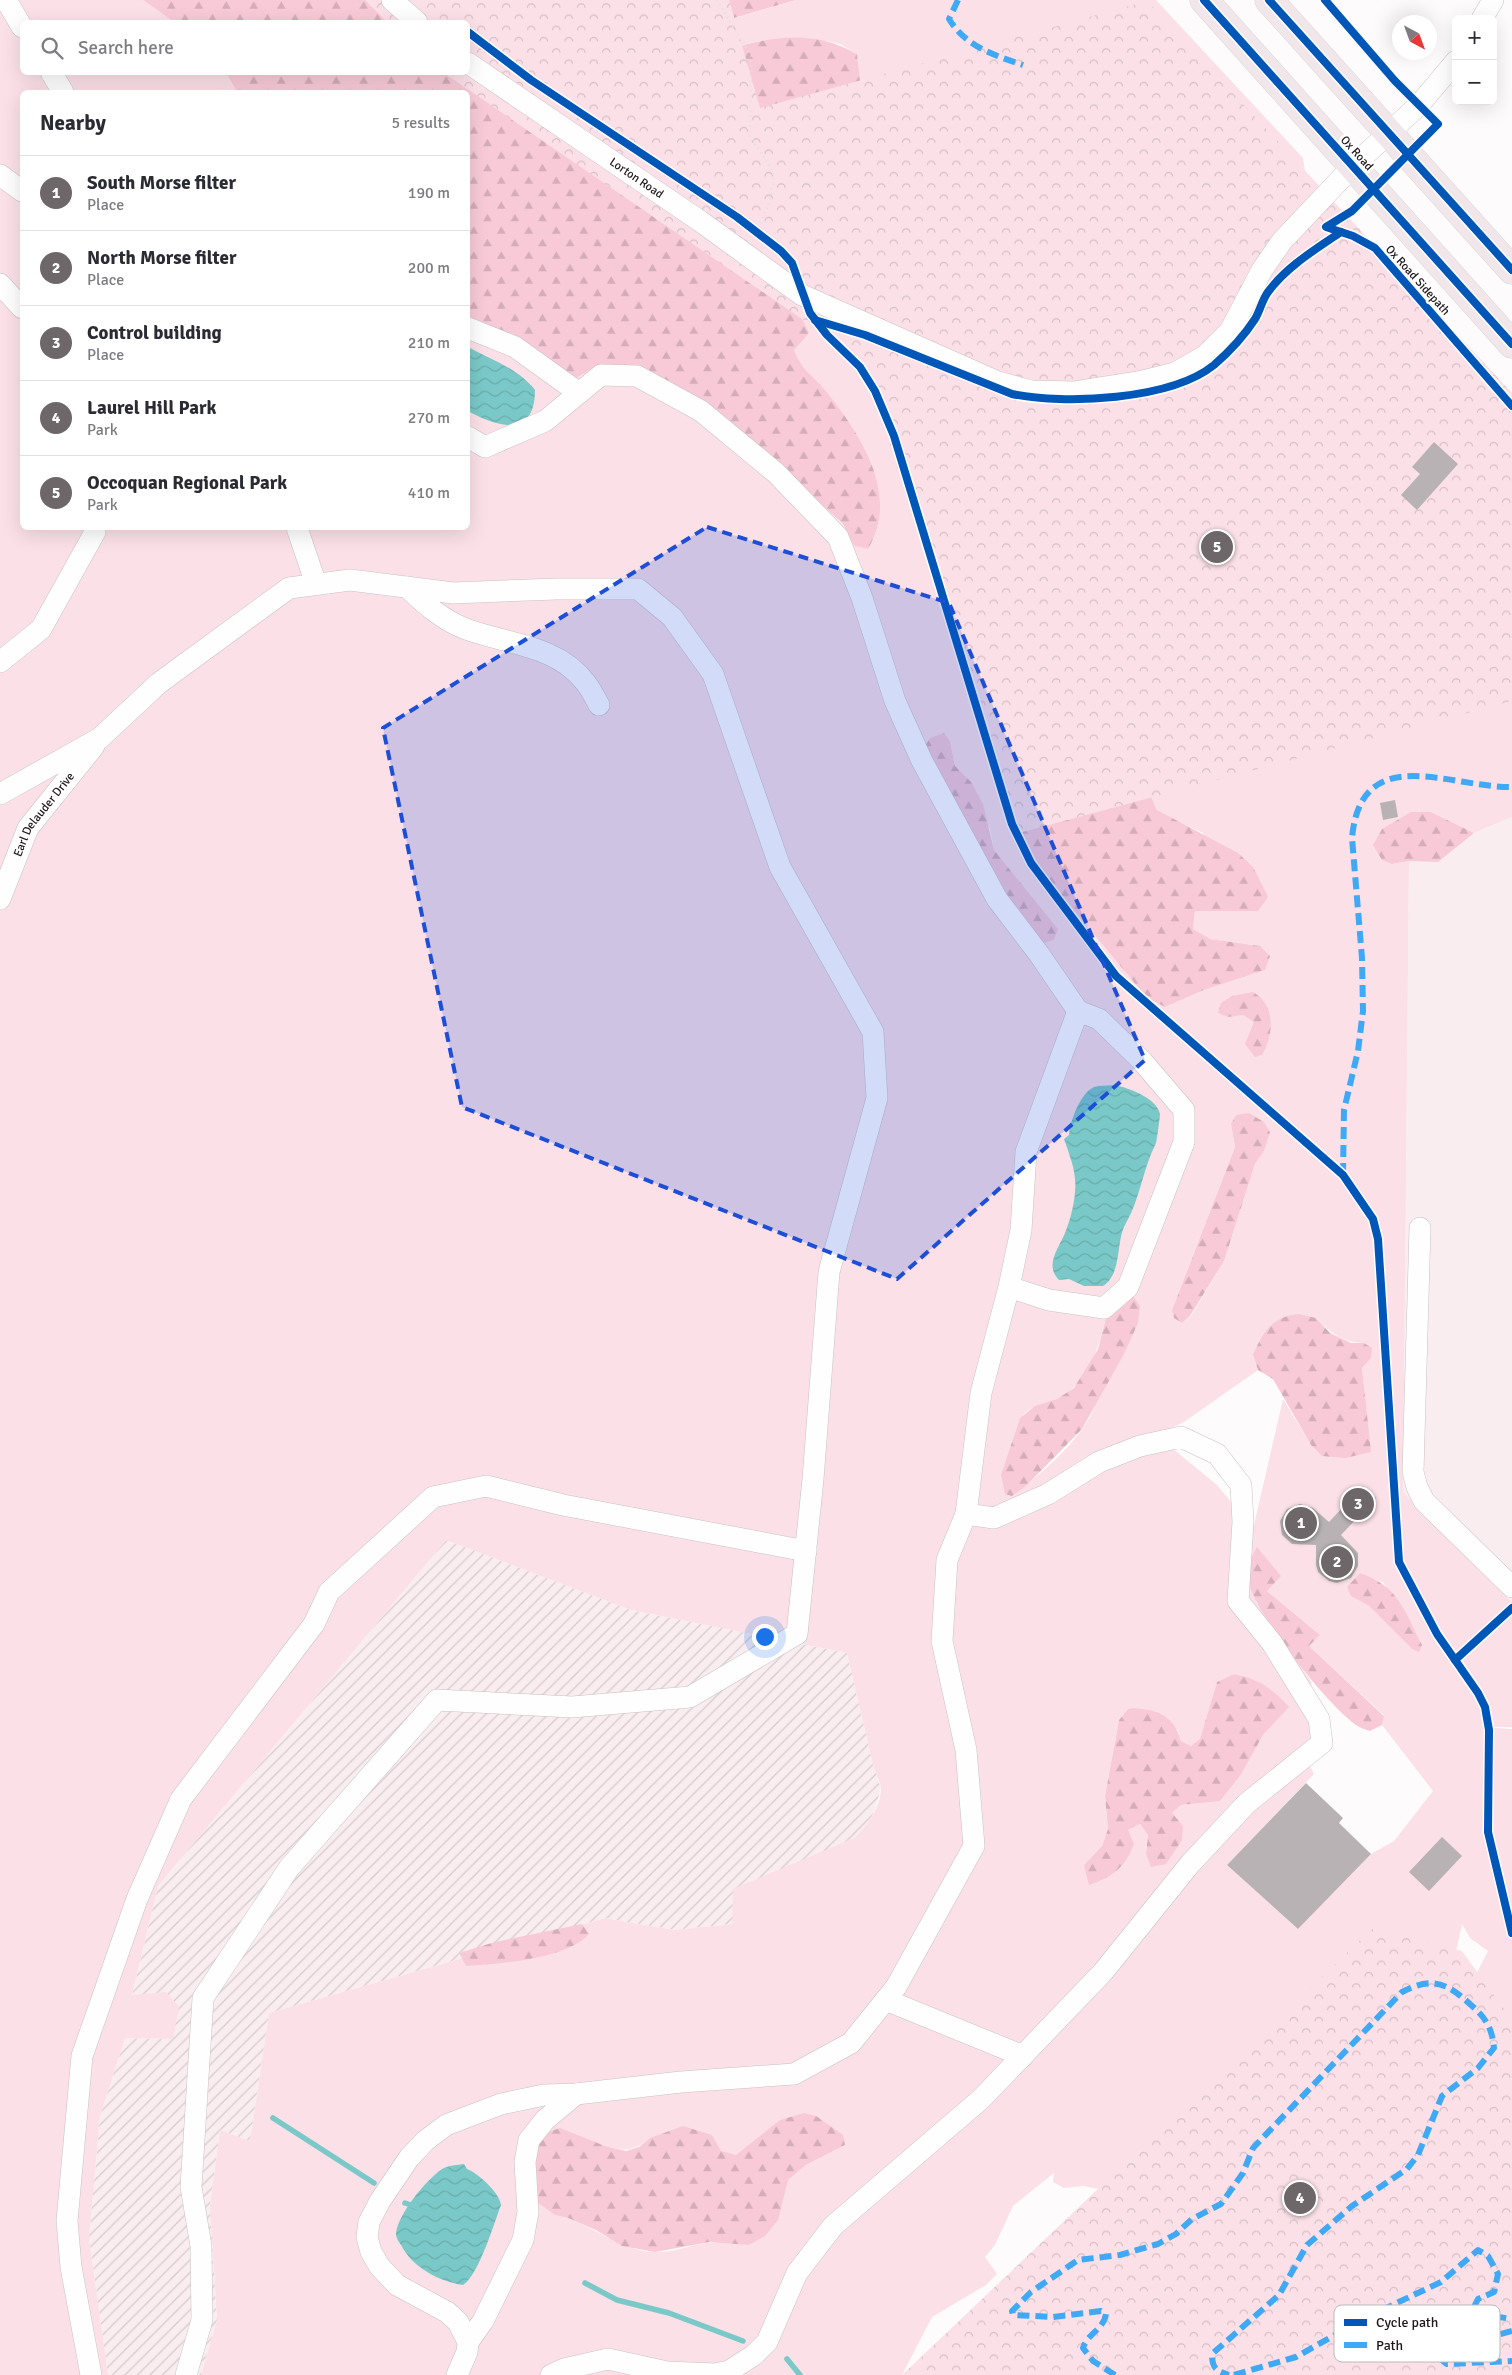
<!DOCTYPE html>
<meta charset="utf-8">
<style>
body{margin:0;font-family:Signika,sans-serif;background:#f7f7f7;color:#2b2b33}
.controls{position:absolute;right:15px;top:15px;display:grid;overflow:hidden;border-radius:8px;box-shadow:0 5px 20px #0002}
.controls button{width:45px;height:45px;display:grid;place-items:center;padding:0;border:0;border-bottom:1px solid #e1e1e2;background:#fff;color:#2b2b33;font:25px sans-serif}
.compass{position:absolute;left:1392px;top:15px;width:45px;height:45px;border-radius:50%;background:#fff;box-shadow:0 5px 20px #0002;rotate:139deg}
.you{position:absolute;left:764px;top:1636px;width:18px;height:18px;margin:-12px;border:4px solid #fff;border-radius:50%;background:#1a73e8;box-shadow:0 0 0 8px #1a73e833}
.badge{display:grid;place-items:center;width:32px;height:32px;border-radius:50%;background:#6e6769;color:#fff;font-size:16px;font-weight:700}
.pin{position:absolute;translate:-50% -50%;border:2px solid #fff;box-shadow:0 1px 5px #0006}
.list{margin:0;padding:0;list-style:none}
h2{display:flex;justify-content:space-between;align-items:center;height:65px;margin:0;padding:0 20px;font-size:21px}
h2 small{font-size:16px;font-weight:400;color:#7c7c81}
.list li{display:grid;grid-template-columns:32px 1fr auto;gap:15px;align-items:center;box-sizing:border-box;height:75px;padding:0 20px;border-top:1px solid #e1e1e2}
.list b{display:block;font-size:19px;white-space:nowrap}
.list p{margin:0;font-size:16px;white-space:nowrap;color:#7c7c81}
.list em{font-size:16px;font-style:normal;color:#7c7c81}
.icon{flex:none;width:28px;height:28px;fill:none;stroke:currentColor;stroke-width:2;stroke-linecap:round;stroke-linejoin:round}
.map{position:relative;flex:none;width:1512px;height:2375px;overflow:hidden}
.search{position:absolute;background:#fff;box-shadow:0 5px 20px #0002;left:20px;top:20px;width:450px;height:55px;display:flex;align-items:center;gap:12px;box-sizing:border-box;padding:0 18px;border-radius:8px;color:#7c7c81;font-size:19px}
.panel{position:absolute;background:#fff;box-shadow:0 5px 20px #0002;left:20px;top:90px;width:450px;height:440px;border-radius:8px}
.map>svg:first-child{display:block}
.built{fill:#f9edf0}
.industrial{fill:url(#industrial-furrows)}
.grass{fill:#fbe0e7;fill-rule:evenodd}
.forest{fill:url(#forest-firs)}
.park{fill:url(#park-crowns)}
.water{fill:url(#water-waves)}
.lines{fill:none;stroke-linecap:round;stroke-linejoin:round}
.stream{stroke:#7ac9c8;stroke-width:5.5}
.building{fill:#b8b2b4}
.minor-casing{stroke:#c8c2c4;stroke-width:22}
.highway-casing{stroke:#dbd8da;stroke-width:29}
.path{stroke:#e1e1e1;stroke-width:3;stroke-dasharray:1 4;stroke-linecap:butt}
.minor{stroke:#fffeff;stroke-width:21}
.highway{stroke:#f1e7ea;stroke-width:28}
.quiet{stroke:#3fa9f5;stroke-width:6;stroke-dasharray:12 6;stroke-linecap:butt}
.cycleway-casing{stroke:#fff;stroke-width:11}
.cycleway{stroke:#0057b8;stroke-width:8}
.marked{fill:#1d4ed8;fill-opacity:0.2;stroke:#1d4ed8;stroke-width:4;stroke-dasharray:10 6;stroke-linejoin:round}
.labels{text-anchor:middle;stroke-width:5;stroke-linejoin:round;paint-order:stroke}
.street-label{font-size:12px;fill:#20181a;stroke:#fff}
.key{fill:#fff;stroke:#bcbaba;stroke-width:1}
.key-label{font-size:14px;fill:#20181a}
</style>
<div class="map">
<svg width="1512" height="2375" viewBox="0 0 1512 2375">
<defs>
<pattern id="industrial-furrows" width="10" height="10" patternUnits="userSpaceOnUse" patternTransform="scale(1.25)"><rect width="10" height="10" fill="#f9edf0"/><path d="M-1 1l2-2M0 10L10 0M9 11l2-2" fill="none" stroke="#d5cacd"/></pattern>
<pattern id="forest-firs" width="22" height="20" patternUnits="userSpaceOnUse" patternTransform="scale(1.25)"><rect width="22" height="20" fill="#f8cad8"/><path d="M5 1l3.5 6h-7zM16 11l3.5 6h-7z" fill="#d4adb9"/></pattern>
<pattern id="park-crowns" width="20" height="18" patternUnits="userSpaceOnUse" patternTransform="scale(1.25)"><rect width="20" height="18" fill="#fbe0e7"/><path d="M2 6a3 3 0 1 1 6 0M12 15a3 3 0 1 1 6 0" fill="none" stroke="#d7bfc6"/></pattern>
<pattern id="water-waves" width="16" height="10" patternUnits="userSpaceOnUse" patternTransform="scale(1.25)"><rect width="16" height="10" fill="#7ac9c8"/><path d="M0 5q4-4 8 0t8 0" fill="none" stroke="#69acab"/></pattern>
</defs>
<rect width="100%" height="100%" fill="#fefbfc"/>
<path class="built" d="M1512,817V1602L1403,1492L1409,861Z"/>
<path class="industrial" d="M446,1540L631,1610L847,1653L874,1769L881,1788L875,1810L866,1828L854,1838L815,1856L732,1924L674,1930L605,1918L269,2013L250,2141L220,2130L210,2205L217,2320L201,2375H108L89,2238L100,2116L125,2038L173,2039L132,1996L158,1886Z"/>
<g class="grass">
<path d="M0,0H143L174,22H22V72L226,73L237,92H22V528H468V316L523,341L575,379L598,365L634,369L717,410L843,525L854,546L868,549C901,494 860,434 826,391C812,374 803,372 794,350L801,340L797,309L909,365L1057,890L1147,998L1165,1007L1204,990L1265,970L1260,946L1209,939L1193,929L1195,911H1258L1203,833L1172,819L1157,810L1145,782L1512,625V817L1474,833L1431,812L1392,864L1409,861L1403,1492L1512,1602V1727H1485L1512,1729V2267L1083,2186L1064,2188L1053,2182L1054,2173L1013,2206L995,2245L985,2257L997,2274L986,2285L932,2317L902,2375H201L217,2320L210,2205L220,2130L250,2141L269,2013L605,1918L674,1930L732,1924L733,1889L854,1838C868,1826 880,1808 881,1789C881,1783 876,1775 874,1769L847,1653L631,1610L446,1540L158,1886L132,1995L166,1992L179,2007L173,2039L125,2038L100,2116L89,2238L108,2375H0ZM930,738L950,741L955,766L990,829L994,850L1057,929L1004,892ZM1231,1124L1264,1151L1255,1164L1224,1261L1191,1316L1182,1323L1172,1310L1235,1147ZM1106,1318C1102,1345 1102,1375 1096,1402C1087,1436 1039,1476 1012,1496C1013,1473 1009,1441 1020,1420C1027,1405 1046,1405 1059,1398C1089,1382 1098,1348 1106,1318ZM1316,1318C1330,1332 1343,1343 1364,1343L1371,1358L1362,1368L1364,1387L1322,1456L1311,1445L1283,1399L1254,1525L1235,1526L1231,1502L1217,1485L1156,1435L1184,1422L1258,1370L1253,1355ZM1257,1548L1280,1576L1267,1591L1320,1635L1309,1646L1384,1715L1382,1725L1433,1791L1394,1841L1371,1854L1298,1929L1227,1865L1314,1774L1300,1748L1315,1735L1298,1698L1312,1683L1256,1602ZM1360,1573L1384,1583L1412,1649L1368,1605ZM1234,1674C1260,1680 1270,1687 1288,1707L1263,1735L1242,1773L1198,1803L1181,1805L1172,1813L1146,1854L1148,1835L1140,1824L1128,1830L1084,1865L1102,1846L1108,1829L1105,1796L1119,1720L1128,1709L1178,1730L1181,1741L1191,1746L1200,1740L1217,1682ZM1462,1924L1470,1938L1488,1951L1432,2061ZM650,2138L736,2155L757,2140L845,2145L806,2165L788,2180L750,2245C736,2244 721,2241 708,2243C690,2245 672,2253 655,2252C618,2251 591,2222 555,2215L605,2146C626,2151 633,2152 650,2138Z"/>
<path d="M729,0L735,18L796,0H1156L1303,158L1307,185L871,277L857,54L840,44L827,41L710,57Z"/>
</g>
<g class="forest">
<path d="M143,0H676L710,57C758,38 809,26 857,54L862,99L797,309L809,333L794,350C803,372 812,374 826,391C860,434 901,494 868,549L854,546L843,524L717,410L634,369L598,365L575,379L523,341L468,316V92H237L226,73L468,72V22H174Z"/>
<path d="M729,0H796L734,18Z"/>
<path d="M944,733L950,741L955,766L971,782L983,804L994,850L1058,929L1054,940L1044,943L1004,892L925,746L930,738Z"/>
<path d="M1145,782L1157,810L1238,853L1253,867L1268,897L1258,911H1195L1193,929L1210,939L1260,946L1270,956L1265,970L1204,990L1165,1007L1147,998L1057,890L1030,853L1006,787Z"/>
<path d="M1411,812H1431L1474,833L1438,862L1409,861L1392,864L1382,860L1373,845L1382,829Z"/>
<path d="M1253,992C1276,1005 1274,1035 1262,1055L1255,1057L1245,1044L1254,1022L1243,1015L1228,1017L1218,1013L1221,1003L1232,996Z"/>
<path d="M1249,1113L1264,1122L1270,1132L1264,1151L1255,1164L1224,1261L1190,1316L1182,1323L1174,1318L1172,1310L1235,1147L1231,1124L1236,1115Z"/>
<path d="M1130,1291L1140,1306L1138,1323L1124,1354L1082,1429L1026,1486L1012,1496L1005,1494L1001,1475L1020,1418L1035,1406L1057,1399L1074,1388L1098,1349L1106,1318Z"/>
<path d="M1298,1314L1316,1318L1330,1333L1351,1343H1364L1372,1348L1371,1358L1362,1368L1371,1452L1345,1458L1322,1456L1311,1445L1273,1379L1258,1370L1253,1355C1263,1332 1272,1317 1298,1314Z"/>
<path d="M1257,1547L1281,1576L1267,1591L1320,1635L1309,1646L1384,1716L1382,1725L1370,1731C1365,1729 1360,1728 1356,1725C1328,1706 1256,1615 1249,1583C1246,1570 1250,1558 1257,1547Z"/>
<path d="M1360,1573C1399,1586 1404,1611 1422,1645L1419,1652L1412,1649L1368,1605L1351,1596L1347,1587Z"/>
<path d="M1234,1674C1261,1680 1270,1687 1289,1707L1263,1735L1242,1773L1220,1801L1181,1805L1172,1813L1183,1826L1182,1840L1166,1864L1151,1867L1146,1854L1148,1835L1140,1824L1128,1830L1134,1844C1125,1868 1112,1877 1089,1885L1084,1865L1102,1846L1108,1829L1105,1796L1119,1720L1128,1709C1153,1707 1174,1714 1181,1741L1191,1746L1200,1739L1217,1682Z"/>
<path d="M582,1924L589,1934C567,1959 499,1964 466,1966L459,1953L495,1942Z"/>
<path d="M804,2113L816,2116L843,2135L845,2145L806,2165L788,2180L778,2220L765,2236L749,2245L710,2242L655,2252L622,2246L596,2230L568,2218L555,2215L537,2202L535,2159L541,2134L560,2128L605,2146L626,2151L639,2147L650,2138L683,2126L712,2135L721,2151L736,2155L780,2120Z"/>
</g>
<g class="park">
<path d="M365,0H729L760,108L1147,1L1512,393V701L1015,834L863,361L444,73L468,72V22H387Z"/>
<path d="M1372,1929L1462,1951L1512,2020V2375H902Z"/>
</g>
<g class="water">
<path d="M468,347C490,359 519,369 535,390C535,439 497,427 468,411Z"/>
<path d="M1114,1085C1127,1087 1157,1098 1160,1114C1160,1116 1157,1140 1156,1143C1143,1168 1140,1199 1126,1223C1115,1241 1123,1273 1103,1286H1084L1069,1279L1059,1280C1044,1265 1059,1248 1065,1233C1070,1221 1074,1205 1075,1192C1077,1172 1070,1157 1064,1139L1069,1135C1070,1122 1080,1093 1094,1087C1099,1085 1108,1086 1114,1085Z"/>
<path d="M464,2164L467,2169C478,2173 500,2193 501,2205C494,2223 479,2275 463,2285C438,2281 412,2267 401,2245C399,2242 396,2238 396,2234C397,2215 426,2180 442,2169C449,2165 457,2165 464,2164Z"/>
</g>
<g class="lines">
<g class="stream">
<path d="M273,2118L374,2183"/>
<path d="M405,2203L417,2207"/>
<path d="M585,2283L617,2300L669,2313L743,2341"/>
<path d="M787,2359L800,2375"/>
</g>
</g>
<g class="building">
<path d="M1434,442L1458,464L1417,510L1401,495L1420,474L1412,467Z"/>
<path d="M1395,800L1398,817L1383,820L1380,803Z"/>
<path d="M1363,1486L1376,1498L1341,1535L1358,1553V1566L1351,1578L1337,1583L1329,1581L1318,1572L1316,1565V1545L1292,1544L1282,1535L1280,1521L1287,1509L1300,1504L1313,1508L1329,1522Z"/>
<path d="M1306,1783L1343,1818L1339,1823L1371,1854L1298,1929L1227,1865Z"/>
<path d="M1442,1837L1462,1856L1429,1891L1409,1872Z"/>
</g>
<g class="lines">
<g class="minor-casing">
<g id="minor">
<path d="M6,0L22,27"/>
<path d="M392,0L417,22"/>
<path d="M1482,19L1493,0"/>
<path id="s1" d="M468,63L700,221L802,295L998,382L1031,391L1073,392L1143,381L1175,373L1205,356L1230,331L1262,270L1282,241L1353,166L1419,105L1456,61"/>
<path d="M51,72L63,92"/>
<path d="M0,175L22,191"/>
<path d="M0,284L22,308"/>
<path d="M468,328L515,347L579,393"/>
<path d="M468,437L485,447L545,421L601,375L637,376L701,411L776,473L838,537L862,598L895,701L922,761L997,899L1039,954L1078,1011"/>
<path d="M297,528L316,584"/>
<path d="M407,587C425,604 442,620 466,629C506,644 557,645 585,682C591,689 595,698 599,705"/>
<path d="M0,662L41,629L95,532V528"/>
<path d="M0,794L100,738L159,683L289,588L350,580L453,593L556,589H638L672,617L713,674L780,867L873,1032L877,1098L829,1272L813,1479L797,1634L690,1697L572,1707L437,1700L289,1868L203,1998L191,2187L201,2246L202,2320L186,2375"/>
<path id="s2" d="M0,899L28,828L94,746"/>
<path d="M1420,1228L1413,1472L1417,1487L1424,1501L1512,1587"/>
<path d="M966,1514L981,1393L1009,1287L1049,1300L1104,1308L1128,1287L1184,1142V1110L1142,1061L1099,1019L1078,1011L1026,1152L1021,1230L1009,1287"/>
<path d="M886,2000L1023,2056"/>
<path d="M468,2342L483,2321L523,2240L528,2212L525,2162L529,2140L545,2120L576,2094"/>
<path d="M91,2375L71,2267L67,2221L82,2056L137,1899L181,1799L314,1624L329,1592L433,1497L486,1486L563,1505L806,1551"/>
<path d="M457,2375L467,2352L468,2342L458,2322L447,2312L397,2285L380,2267L371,2252L367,2237L369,2222L380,2201L409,2158L425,2141L446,2125L501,2104L544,2095L576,2094L681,2082L794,2074L851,2043L896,1987L974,1846L966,1750L942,1641L947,1560L966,1514L994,1518L1048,1494L1099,1462L1140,1446L1181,1437L1217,1454L1241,1485L1243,1522L1238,1601L1272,1643L1319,1719L1322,1743L1247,1803L1190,1864L1103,1972L981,2099L833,2226L797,2273L767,2342L754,2355L729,2371L715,2374L667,2372L608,2359L564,2369L551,2375"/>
</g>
</g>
<g class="highway-casing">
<g id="highway">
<path d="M1204,0L1512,344"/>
<path d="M1269,0L1512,270"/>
</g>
</g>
<path class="path" d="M717,0L751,56L750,137L769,165L774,177L770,200L757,232"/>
<use href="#minor" class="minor"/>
<use href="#highway" class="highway"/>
<g class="quiet">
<path d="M958,0L949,19C966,47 994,55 1023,65"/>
<path d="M1343,1175L1344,1110L1358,1051L1363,1011L1362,958L1352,838C1361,740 1450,788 1512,787"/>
<path d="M1512,2331L1458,2346L1445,2355L1443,2361L1447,2364L1512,2361"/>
<path d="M1115,2375L1093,2361L1083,2348C1087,2334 1104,2329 1106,2314L1101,2311L1053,2317L1013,2315L1012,2311L1031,2292L1078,2260L1120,2255L1158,2244L1176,2234L1192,2219L1221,2204L1243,2173L1253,2148L1402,1992C1433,1976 1447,1983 1471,2005C1486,2018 1492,2028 1494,2048L1478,2068L1442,2096L1418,2155L1407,2169L1352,2206L1307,2245L1279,2295L1212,2354C1212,2368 1216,2371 1229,2375"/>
<path d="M1234,2375L1296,2357L1363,2319L1441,2282L1478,2250L1488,2256L1498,2274L1494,2292L1478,2299L1474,2307L1479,2314L1512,2319"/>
</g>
<g class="cycleway-casing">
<g id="cycleway">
<path d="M1204,0L1512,344"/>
<path d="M1269,0L1512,270"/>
<path d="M1325,0L1395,81L1438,124L1352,211L1326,227L1353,236L1375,248L1512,406"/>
<path d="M468,32L531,80L737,217L781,251L792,263L810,313L827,335L860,367L875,391L894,436L1012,824L1031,863L1116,976L1343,1175L1373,1219L1378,1239L1399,1562L1437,1634L1478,1693L1485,1707L1489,1730L1488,1832L1512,1933"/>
<path d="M815,320L865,335L1012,394C1064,405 1171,400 1214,365C1229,352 1244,336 1255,319C1260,311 1262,300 1268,292C1286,267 1316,249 1341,232"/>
<path d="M1455,1660L1512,1608"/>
</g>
</g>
<use href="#cycleway" class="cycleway"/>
</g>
<path class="marked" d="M707,527L949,603L1145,1060L897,1279L462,1107L383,728Z"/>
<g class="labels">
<g class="street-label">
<text transform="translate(1357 153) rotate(48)" y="4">Ox Road</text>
<text dy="4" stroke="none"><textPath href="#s1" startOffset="204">Lorton Road</textPath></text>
<text transform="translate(1418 280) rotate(48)" y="4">Ox Road Sidepath</text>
<text dy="4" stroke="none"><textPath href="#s2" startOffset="96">Earl Delauder Drive</textPath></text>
</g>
</g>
<rect x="1334" y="2305" width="166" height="57" rx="8" class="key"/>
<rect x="1344" y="2319" width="23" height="7" fill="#0057b8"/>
<rect x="1344" y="2342" width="23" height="6" fill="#3fa9f5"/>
<g class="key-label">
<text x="1376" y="2327">Cycle path</text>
<text x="1376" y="2350">Path</text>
</g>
</svg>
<div class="controls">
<button>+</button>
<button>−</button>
</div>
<svg class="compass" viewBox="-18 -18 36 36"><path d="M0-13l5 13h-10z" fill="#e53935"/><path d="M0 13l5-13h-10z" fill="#7c7c81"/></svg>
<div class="you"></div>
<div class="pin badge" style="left:1301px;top:1523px">1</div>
<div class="pin badge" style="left:1337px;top:1562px">2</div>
<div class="pin badge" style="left:1358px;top:1504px">3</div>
<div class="pin badge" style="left:1300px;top:2198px">4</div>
<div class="pin badge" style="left:1217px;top:547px">5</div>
<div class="search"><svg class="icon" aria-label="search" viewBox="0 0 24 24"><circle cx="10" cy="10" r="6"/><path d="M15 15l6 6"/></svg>Search here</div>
<section class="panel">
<h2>Nearby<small>5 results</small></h2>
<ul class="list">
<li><span class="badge">1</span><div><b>South Morse filter</b><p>Place</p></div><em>190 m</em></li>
<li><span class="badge">2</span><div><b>North Morse filter</b><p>Place</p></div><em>200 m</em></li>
<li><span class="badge">3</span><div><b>Control building</b><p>Place</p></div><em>210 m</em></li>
<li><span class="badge">4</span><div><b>Laurel Hill Park</b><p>Park</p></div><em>270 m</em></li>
<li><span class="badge">5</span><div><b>Occoquan Regional Park</b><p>Park</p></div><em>410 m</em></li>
</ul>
</section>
</div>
